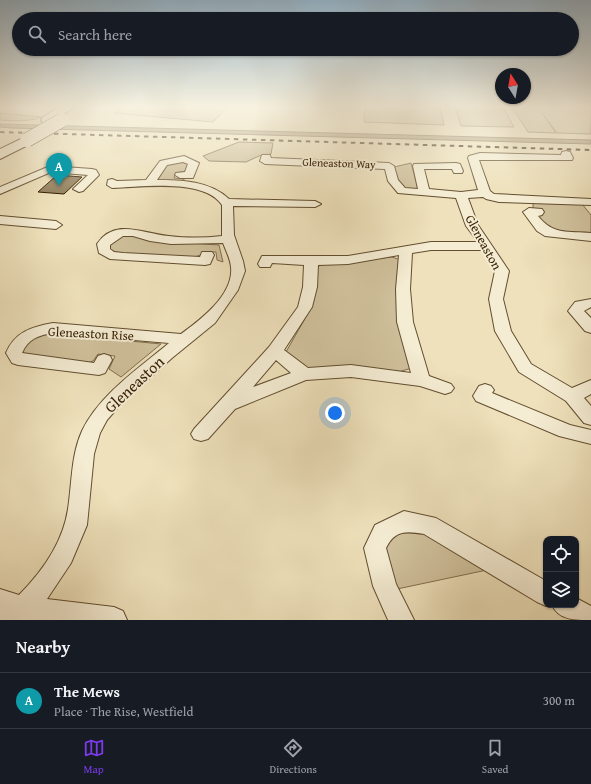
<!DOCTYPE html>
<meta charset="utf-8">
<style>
body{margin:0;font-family:"Gentium Book Plus",serif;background:#20242c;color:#f1f3f6}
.controls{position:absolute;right:12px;bottom:12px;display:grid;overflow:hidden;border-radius:8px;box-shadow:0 1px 3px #0004}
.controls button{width:36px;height:36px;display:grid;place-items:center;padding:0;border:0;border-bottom:1px solid #363941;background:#171b24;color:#f1f3f6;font:20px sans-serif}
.compass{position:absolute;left:495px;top:68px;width:36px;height:36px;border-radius:50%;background:#171b24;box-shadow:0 1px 3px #0004;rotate:349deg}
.you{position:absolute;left:335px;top:413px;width:14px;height:14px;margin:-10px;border:3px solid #fff;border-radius:50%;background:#1a73e8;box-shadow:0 0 0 6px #1a73e833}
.badge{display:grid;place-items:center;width:26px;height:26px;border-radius:50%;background:#7c3aed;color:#fff;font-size:13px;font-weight:700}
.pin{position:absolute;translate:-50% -33px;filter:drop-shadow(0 1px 2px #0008)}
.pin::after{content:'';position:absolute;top:21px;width:14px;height:12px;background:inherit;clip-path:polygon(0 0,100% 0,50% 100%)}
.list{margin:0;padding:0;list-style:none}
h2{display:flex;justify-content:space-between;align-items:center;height:52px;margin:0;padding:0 16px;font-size:17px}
h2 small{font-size:13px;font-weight:400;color:#9ea1a6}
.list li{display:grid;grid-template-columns:26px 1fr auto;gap:12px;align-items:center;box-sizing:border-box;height:56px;padding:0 16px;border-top:1px solid #363941}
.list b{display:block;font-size:15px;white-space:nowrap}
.list p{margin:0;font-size:13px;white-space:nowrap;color:#9ea1a6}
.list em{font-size:13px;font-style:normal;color:#9ea1a6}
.icon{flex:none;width:22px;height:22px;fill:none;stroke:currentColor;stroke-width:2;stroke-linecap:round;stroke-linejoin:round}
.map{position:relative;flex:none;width:591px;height:620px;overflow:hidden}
.search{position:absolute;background:#171b24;box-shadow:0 1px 3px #0004;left:12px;right:12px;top:12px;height:44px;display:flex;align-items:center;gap:10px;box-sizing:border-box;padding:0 14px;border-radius:22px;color:#9ea1a6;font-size:15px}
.sheet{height:108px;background:#171b24}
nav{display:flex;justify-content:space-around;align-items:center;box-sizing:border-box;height:56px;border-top:1px solid #363941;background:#171b24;font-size:11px;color:#9ea1a6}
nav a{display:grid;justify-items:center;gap:2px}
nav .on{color:#7c3aed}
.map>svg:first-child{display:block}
.green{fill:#cfc09b;stroke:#826e4e}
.water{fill:#af9e7b;stroke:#7e6a4a}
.building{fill:#958361;stroke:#351d00}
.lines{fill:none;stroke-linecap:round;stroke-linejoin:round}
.minor-casing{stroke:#634e2f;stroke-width:2}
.secondary-casing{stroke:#351d00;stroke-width:2}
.minor{fill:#f4ecd3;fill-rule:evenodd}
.secondary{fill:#f4ecd3;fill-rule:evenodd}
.rail{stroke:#351d00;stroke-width:2;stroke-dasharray:4.5 4.5;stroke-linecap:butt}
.secondary-bridge-casing{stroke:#351d00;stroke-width:15;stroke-linecap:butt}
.secondary-bridge{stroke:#f4ecd3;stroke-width:14}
.labels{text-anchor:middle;stroke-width:4;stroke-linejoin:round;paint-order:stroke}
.far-street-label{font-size:11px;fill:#351d00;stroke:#f4ecd3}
.street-label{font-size:13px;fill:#351d00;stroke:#f4ecd3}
.near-street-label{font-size:16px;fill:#351d00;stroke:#f4ecd3}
</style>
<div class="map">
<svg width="591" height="620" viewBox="0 0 591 620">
<rect width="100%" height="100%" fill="#eee1bb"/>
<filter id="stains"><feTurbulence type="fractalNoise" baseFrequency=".005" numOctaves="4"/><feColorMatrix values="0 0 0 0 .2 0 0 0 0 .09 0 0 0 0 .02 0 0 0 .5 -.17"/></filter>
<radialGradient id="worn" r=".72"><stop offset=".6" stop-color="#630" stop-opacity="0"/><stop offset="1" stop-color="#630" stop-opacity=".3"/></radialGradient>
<g class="green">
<path d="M122,107H228L213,122L114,113Z"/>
<path d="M365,107L440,108L444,125L364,122Z"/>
<path d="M455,107H503L514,127L461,126Z"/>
<path d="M512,107H589L591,109V134L557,133L542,113L556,133L528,132Z"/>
<path d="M0,113L41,117C30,122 13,121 0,120Z"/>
<path d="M239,142L273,143L271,154L259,156L246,162L209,161L203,156Z"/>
<path d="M180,161L189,163L187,171L176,173L174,178L183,179L187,182L159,181L157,179L167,164Z"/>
<path d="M411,163L418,188L412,191L399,186L394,167Z"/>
<path d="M533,203L582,204L591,215V233L559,232L545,228L537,216L543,215L541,211L533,208Z"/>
<path d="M128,234L157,241L219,245L223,262L217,260L216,252H202L201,255L194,257C175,257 123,258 109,249V244L119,236Z"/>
<path d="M392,257L404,261L412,368L398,372L353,367L310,370L286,352L311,308L317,267L323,264Z"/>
<path d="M47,333L161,344L121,377L109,369L115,356L98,354L93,361L88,363L26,357L20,352L25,342Z"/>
<path d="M400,531L421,532L453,548L487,570L397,589L385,561V543Z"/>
</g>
<path class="water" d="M0,124L591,140V144L12,128L0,127Z"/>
<path class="building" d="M57,175L82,177L64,194L38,192Z"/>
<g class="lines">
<g class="minor-casing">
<g id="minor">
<path d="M566,151L570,152L573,158L572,160H479L490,191L494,194L591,199V205L499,202L486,199L483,197L468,198L478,225L509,271L503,299L511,331L531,364L572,388L591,380V394L584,398L591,406V425L584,423L566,401L519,372L495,331L489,299L495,271L483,250H431L412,253L410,289L413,322L429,376L451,384L454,388L451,392L445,394L420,386L351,377L306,380L235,409L208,439L201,441L194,439L191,434L194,429L269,347L298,307L303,287L304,265L272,263L270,267H260L258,264L262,256H348L431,242H478L466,226L456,198L398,193L388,181L385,169L265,164L260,161L262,155H270L271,158L389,163L394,166L398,180L405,188L418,189L413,166L414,164L456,163L460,164L463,171L462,173H454L452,169H424L429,189L461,192L478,190L468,158L469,156L480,153L561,155L562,152ZM399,255L396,289L397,322L411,373L351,365L308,368L284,350L312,307L317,287L318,265L348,264ZM276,360L291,373L253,387Z"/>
<path d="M184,156L199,163L193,178H180L175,175L176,173L185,172L188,164L183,162L167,165L157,180C182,180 210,181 229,199L315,201L321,204L315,207L233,206L234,235L243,261L245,271L238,290L215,323L172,358L122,403L107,420L100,433L94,454L87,525L71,563L47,599L114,607L123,611L127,620H0V589L19,595C42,572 63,542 68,509C72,483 71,455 82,431C99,395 139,368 169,343L53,333C39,335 28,339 22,353L94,363L98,356L104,354L110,356L112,360L105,373L99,375L18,365L12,363L6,353C15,332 31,327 53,323L181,334C200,320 234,295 231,267C230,258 226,251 223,243L171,244L150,241L133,236H123L110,245V249L114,252L123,253L200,257L202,252H212L214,255L210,264L205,265L110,259L99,253L97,244C115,217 144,234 169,236C186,238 204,238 222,236V205C204,178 141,187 112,188L107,185L108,180L112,179L117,181L146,180L160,161Z"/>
<path d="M50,166L92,169L96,170L99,175L83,191L79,192L73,189L88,175L51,172L0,194V187Z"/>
<path d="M529,208L542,209L544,212L542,215L538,216C553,235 568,231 591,233V241L545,236L537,231L523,212Z"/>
<path d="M0,216L56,221L62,225L56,229L0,224Z"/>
<path d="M591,299V307L584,311L591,318V333L585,331L568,311L575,302Z"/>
<path d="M485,384L491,386L494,390L492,393L570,425L591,430V444L559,436L476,401L473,396L479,386Z"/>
<path d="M404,511L436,518L546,581V605H548L546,606L537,602L424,534C406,531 395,530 386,548L396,584L414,620H388L373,586L364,548L375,525Z"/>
<path d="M576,598L591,606V620C574,620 559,620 552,605H576Z"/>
</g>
</g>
<g class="secondary-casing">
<g id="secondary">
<path d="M59,107H74L51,123H43L41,120L43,117Z"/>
<path d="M27,136L32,137L34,140L32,143L0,159V149Z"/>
</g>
</g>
<use href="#minor" class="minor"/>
<use href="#secondary" class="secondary"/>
<path class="rail" d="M0,132L591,150"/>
<g class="secondary-bridge-casing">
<path id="secondary-bridge" d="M27,140L62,120"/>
</g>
<use href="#secondary-bridge" class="secondary-bridge"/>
</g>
<linearGradient id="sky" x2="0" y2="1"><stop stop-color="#91abbc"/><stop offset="0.55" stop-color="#f7f2e0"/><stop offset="1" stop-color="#f7f2e0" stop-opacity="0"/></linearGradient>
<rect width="591" height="194" fill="url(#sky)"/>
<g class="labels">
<g class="far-street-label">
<text transform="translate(339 163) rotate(2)" y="4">Gleneaston Way</text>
</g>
<g class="street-label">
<text transform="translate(484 242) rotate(61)" y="5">Gleneaston</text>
<text transform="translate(91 333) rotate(3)" y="5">Gleneaston Rise</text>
</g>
<g class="near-street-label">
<text transform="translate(134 384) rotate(-43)" y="6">Gleneaston</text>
</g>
</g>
<rect width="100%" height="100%" filter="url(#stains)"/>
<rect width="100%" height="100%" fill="url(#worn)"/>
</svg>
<div class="controls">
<button><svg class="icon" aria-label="locate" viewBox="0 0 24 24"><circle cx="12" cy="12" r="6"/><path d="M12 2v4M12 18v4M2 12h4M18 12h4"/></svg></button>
<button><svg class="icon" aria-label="layers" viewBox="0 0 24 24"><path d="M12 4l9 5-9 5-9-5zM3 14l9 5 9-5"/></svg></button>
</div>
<svg class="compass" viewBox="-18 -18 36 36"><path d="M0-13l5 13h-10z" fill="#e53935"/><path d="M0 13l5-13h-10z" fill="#9ea1a6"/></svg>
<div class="you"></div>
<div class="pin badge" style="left:59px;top:186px;background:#0f9aa8">A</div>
<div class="search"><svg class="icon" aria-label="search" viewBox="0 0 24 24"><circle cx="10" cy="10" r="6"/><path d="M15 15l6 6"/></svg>Search here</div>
</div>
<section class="sheet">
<h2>Nearby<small></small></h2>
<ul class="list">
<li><span class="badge" style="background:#0f9aa8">A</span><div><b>The Mews</b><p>Place · The Rise, Westfield</p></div><em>300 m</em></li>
</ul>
</section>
<nav>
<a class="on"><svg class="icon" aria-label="map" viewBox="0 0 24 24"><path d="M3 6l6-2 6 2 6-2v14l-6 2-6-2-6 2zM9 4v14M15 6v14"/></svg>Map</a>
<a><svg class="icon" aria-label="directions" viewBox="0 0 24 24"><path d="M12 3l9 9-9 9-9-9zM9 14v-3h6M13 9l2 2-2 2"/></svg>Directions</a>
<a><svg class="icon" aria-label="saved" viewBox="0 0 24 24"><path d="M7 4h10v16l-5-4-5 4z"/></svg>Saved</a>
</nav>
